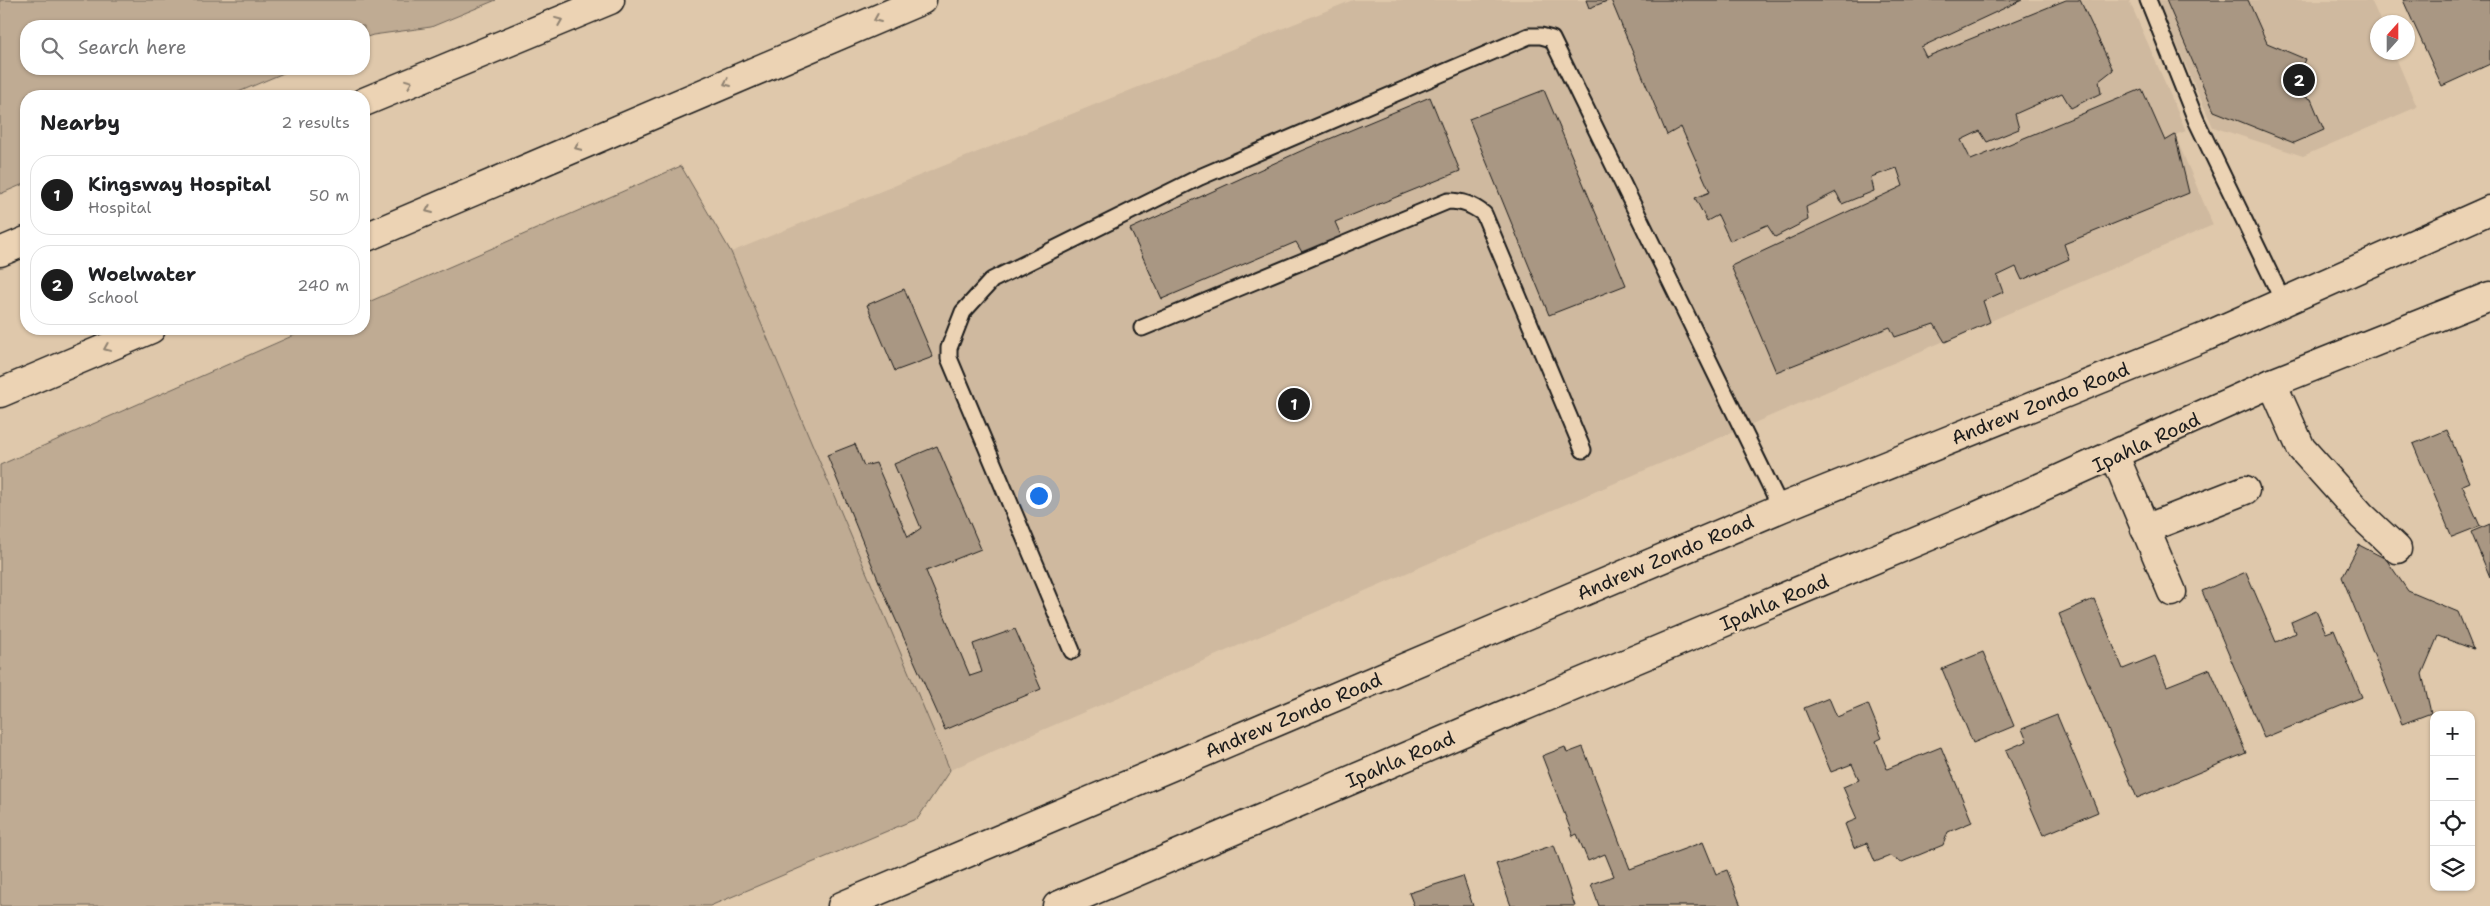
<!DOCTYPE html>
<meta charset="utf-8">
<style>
body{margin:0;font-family:"Shantell Sans",sans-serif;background:#f2f2f2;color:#202124}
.controls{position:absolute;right:15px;bottom:15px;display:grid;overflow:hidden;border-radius:10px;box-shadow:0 1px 4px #0004}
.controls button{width:45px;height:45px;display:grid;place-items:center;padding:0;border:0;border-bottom:1px solid #e0e0e0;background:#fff;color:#202124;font:25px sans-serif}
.compass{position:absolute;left:2370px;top:15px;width:45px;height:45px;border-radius:50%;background:#fff;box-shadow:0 1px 4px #0004;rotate:21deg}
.you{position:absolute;left:1038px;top:495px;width:18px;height:18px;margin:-12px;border:4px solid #fff;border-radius:50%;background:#1a73e8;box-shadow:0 0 0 8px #1a73e833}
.badge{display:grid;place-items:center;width:32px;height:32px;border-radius:50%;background:#1c1c1c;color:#fff;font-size:16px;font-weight:700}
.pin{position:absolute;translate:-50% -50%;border:2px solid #fff;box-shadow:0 1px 5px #0006}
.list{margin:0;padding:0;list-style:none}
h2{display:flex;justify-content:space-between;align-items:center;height:65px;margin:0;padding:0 20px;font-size:21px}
h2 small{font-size:16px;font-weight:400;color:#757577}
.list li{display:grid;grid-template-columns:32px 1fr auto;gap:15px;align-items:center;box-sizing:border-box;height:80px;margin:0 10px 10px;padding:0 10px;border:1px solid #e0e0e0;border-radius:20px}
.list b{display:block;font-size:19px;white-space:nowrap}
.list p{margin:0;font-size:16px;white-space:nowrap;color:#757577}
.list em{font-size:16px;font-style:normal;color:#757577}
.icon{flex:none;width:28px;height:28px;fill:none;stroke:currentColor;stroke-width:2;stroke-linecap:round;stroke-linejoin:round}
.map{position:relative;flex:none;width:2490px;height:906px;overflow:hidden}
.search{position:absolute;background:#fff;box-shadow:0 1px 4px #0004;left:20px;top:20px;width:350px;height:55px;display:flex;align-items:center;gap:12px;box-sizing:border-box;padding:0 18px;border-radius:20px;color:#757577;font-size:19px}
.panel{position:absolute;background:#fff;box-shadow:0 1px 4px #0004;left:20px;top:90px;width:350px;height:245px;border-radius:20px}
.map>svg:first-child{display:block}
.built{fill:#cfb99f}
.green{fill:#bfab93;stroke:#6e6458}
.building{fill:#a99783;stroke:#1c1c1c}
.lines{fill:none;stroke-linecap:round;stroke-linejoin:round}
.lane-casing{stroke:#1c1c1c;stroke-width:19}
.street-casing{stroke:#1c1c1c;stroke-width:31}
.primary-casing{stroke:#1c1c1c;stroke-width:31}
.highway-casing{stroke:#1c1c1c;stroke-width:31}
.lane{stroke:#ecd3b4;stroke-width:15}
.street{stroke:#ecd3b4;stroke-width:28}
.primary{stroke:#ecd3b4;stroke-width:28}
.highway{stroke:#ecd3b4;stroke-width:28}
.oneway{stroke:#8e8170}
.labels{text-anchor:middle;stroke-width:4.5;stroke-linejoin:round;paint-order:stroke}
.street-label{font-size:19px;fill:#1c1c1c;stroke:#ecd3b4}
</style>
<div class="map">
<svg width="2490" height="906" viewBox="0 0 2490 906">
<rect width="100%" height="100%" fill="#dfc8ab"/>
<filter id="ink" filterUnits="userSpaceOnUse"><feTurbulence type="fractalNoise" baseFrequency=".02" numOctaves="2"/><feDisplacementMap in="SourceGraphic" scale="10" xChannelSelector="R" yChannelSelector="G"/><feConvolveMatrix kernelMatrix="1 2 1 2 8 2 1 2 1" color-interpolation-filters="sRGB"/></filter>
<g filter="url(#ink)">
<g class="built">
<path d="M1353,0H2129L2186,131L2175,135L2213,225L950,770L775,368L731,252Z"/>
<path d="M2157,0H2371L2381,22H2378V52L2394,53L2417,107L2303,156L2213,127Z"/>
</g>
<g class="green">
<path d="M0,0H496L431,27L373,35L364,38V26H26V69H293L229,96H26V183L0,194Z"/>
<path d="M681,166L731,252L950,770L918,818L710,906H0V465L308,329H364V304Z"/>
</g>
<g class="building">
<path d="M1586,0H1610L1589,8Z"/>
<path d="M1611,0H2022L1921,47L1926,57L2066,0H2080L2113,70L2099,81L2101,93L2071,108L2062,93L2015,114L2019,129L1987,142L1980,131L1961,140L1971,160L2142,89L2165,141L2175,135L2189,193L2064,244L2069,259L2022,280L2016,267L1997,276L2003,292L1983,301L1990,322L1945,342L1934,324L1895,337L1890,327L1776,372L1731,266L1903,186L1897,168L1871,177L1874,191L1842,204L1836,192L1806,207L1808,220L1775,237L1767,225L1730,241L1718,215L1707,221L1695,198L1710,192L1681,127L1667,135Z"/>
<path d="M2166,0H2248L2267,43L2305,59L2292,92L2311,99L2324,130L2294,143L2214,111Z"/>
<path d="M2403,0H2490V64L2442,86Z"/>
<path d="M1544,90L1626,285L1549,315L1469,119Z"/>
<path d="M1430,97L1460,171L1335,222L1342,238L1303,254L1296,242L1162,299L1130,229L1303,150Z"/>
<path d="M904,289L933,357L895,371L867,305Z"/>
<path d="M2447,430L2469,482L2462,485L2480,526L2452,537L2413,444Z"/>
<path d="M855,444L864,466L876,463L908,537L921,528L894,464L937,446L981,549L926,571L970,676L982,672L973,644L1015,629L1041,689L945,730L882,589L827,455Z"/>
<path d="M2490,524V577L2471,532Z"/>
<path d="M2359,545L2386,559L2408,591L2458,612L2473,649L2438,636L2422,674L2431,713L2402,724L2342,577Z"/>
<path d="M2246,572L2276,642L2295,633L2291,622L2316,611L2326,633L2334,630L2362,697L2264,738L2202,591Z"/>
<path d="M2094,599L2123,669L2155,656L2167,686L2210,669L2246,753L2137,798L2059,614Z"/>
<path d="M1983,652L2014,726L1973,743L1942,669Z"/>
<path d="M1829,698L1837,717L1868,704L1882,738L1876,741L1887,769L1941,747L1972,822L1948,832L1943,845L1902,862L1890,856L1875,862L1867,843L1854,848L1845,824L1857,819L1843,787L1859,780L1852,764L1831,772L1804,708Z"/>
<path d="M2057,715L2098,812L2043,835L2006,750L2027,741L2022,729Z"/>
<path d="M1565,747L1567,753L1583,747L1630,869L1703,842L1716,874L1727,870L1741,906H1599L1591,884L1614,876L1605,854L1588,861L1577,834L1573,836L1542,756Z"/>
<path d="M1554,845L1575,906H1511L1496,864Z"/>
<path d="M1463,876L1473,906H1414L1409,893Z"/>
</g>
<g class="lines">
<g class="lane-casing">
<g id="lane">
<path d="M2148,0L2196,120L2284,303"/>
<path d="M1142,328L1448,201C1463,201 1472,205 1484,214L1583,450"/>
<path d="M1072,651L949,358V348L963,312L992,280L1200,177L1529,36H1541L1552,39L1781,508"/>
</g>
</g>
<g class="street-casing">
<g id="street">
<path d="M2272,383L2301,448L2362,516L2397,549"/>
<path d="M2115,456L2172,592"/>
<path d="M2145,529L2245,490"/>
<path d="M1057,906L1503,715L1975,517L2272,383L2490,296"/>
</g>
</g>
<g class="primary-casing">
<path id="primary" d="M842,906L1781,508L2207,336L2490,210"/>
</g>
<g class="highway-casing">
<g id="highway">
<path d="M364,102L610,0"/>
<path d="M364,238L922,0"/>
<path d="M0,252L26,241"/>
<path d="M0,393L151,329"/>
</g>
</g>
<use href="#lane" class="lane"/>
<use href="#street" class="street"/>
<use href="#primary" class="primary"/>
<use href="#highway" class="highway"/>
</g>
<defs><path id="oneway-chevron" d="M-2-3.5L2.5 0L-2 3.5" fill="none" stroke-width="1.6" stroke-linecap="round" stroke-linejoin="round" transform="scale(1.25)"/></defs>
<g class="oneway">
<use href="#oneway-chevron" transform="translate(877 19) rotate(157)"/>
<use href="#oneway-chevron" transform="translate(559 21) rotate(-22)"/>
<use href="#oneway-chevron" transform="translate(409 83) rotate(-22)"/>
<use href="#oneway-chevron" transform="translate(727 83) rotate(157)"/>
<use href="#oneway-chevron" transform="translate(578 147) rotate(157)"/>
<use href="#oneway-chevron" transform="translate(429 210) rotate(157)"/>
<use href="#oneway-chevron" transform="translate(107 348) rotate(157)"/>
</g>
</g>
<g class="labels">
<g class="street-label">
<text transform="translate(2040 403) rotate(-22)" y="7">Andrew Zondo Road</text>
<text transform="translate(2146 442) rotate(-25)" y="7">Ipahla Road</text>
<text transform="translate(1665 557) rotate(-23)" y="7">Andrew Zondo Road</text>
<text transform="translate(1774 602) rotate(-23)" y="7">Ipahla Road</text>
<text transform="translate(1293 715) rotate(-23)" y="7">Andrew Zondo Road</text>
<text transform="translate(1400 759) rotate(-23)" y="7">Ipahla Road</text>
</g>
</g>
</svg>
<div class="controls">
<button>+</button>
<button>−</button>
<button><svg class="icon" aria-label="locate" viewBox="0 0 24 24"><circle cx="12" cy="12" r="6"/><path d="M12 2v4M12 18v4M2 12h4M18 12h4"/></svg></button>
<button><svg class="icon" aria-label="layers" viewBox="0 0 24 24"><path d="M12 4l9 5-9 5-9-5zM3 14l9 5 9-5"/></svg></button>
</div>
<svg class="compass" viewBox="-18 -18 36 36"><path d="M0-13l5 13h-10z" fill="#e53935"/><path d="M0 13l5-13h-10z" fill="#757577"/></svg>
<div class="you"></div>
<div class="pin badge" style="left:1294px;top:404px">1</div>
<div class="pin badge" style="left:2299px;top:80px">2</div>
<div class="search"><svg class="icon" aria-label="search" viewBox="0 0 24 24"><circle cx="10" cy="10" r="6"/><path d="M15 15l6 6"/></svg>Search here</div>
<section class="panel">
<h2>Nearby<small>2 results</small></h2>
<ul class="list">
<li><span class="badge">1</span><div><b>Kingsway Hospital</b><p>Hospital</p></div><em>50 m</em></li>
<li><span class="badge">2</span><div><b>Woelwater</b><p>School</p></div><em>240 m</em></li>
</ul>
</section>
</div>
